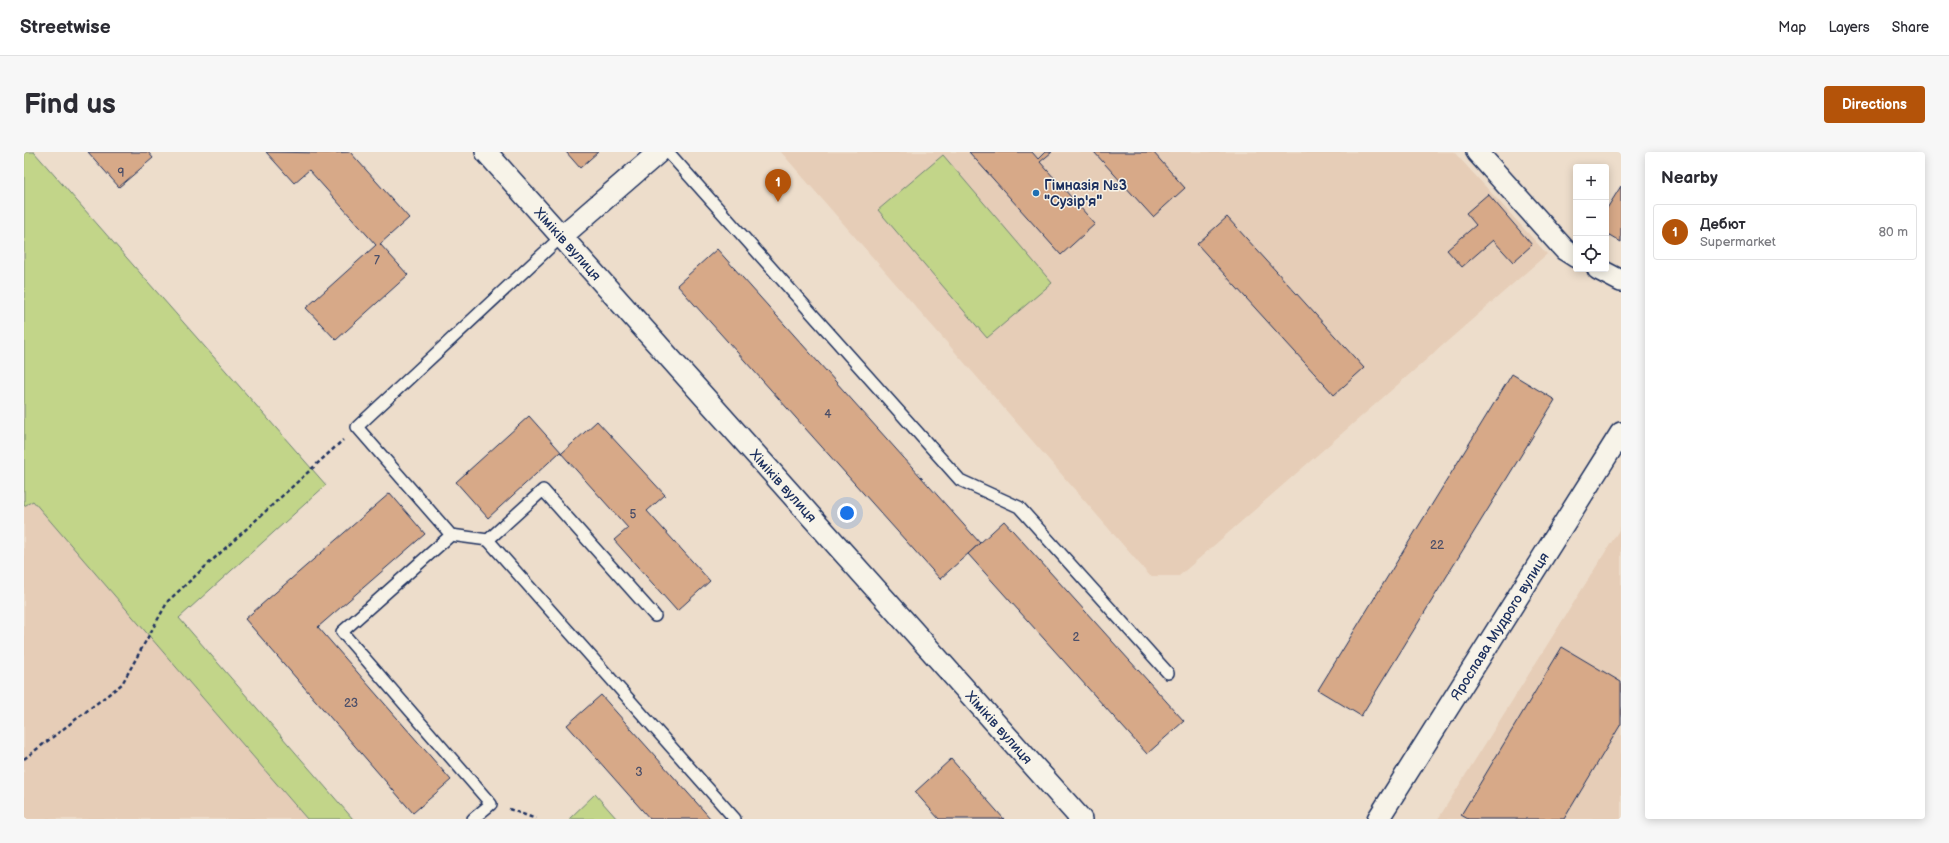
<!DOCTYPE html>
<meta charset="utf-8">
<style>
body{margin:0;font-family:"Balsamiq Sans",sans-serif;background:#f7f7f7;color:#2b2b33}
.controls{position:absolute;right:12px;top:12px;display:grid;overflow:hidden;border-radius:4px;box-shadow:0 2px 10px #0003}
.controls button{width:36px;height:36px;display:grid;place-items:center;padding:0;border:0;border-bottom:1px solid #e1e1e2;background:#fff;color:#2b2b33;font:20px sans-serif}
.you{position:absolute;left:823px;top:361px;width:14px;height:14px;margin:-10px;border:3px solid #fff;border-radius:50%;background:#1a73e8;box-shadow:0 0 0 6px #1a73e833}
.badge{display:grid;place-items:center;width:26px;height:26px;border-radius:50%;background:#b45309;color:#fff;font-size:13px;font-weight:700}
.pin{position:absolute;translate:-50% -33px;filter:drop-shadow(0 1px 2px #0008)}
.pin::after{content:'';position:absolute;top:21px;width:14px;height:12px;background:inherit;clip-path:polygon(0 0,100% 0,50% 100%)}
.list{margin:0;padding:0;list-style:none}
h2{display:flex;justify-content:space-between;align-items:center;height:52px;margin:0;padding:0 16px;font-size:17px}
h2 small{font-size:13px;font-weight:400;color:#7c7c81}
.list li{display:grid;grid-template-columns:26px 1fr auto;gap:12px;align-items:center;box-sizing:border-box;height:56px;margin:0 8px 8px;padding:0 8px;border:1px solid #e1e1e2;border-radius:4px}
.list b{display:block;font-size:15px;white-space:nowrap}
.list p{margin:0;font-size:13px;white-space:nowrap;color:#7c7c81}
.list em{font-size:13px;font-style:normal;color:#7c7c81}
.icon{flex:none;width:22px;height:22px;fill:none;stroke:currentColor;stroke-width:2;stroke-linecap:round;stroke-linejoin:round}
.map{position:relative;flex:none;width:1597px;height:667px;overflow:hidden;border-radius:4px}
header{display:flex;align-items:center;gap:24px;box-sizing:border-box;height:56px;padding:0 20px;background:#fff;border-bottom:1px solid #e1e1e2}
header strong{font-size:19px}
nav{display:flex;gap:22px;margin-inline-start:auto;font-size:14px}
.intro{display:flex;align-items:center;justify-content:space-between;box-sizing:border-box;height:96px;padding:0 24px}
h1{margin:0;font-size:28px}
.button{padding:10px 18px;border-radius:4px;background:#b45309;color:#fff;font-size:14px;font-weight:700}
main{display:flex;gap:24px;padding:0 24px}
aside{flex:1;background:#fff;border-radius:4px;box-shadow:0 2px 10px #0003}
.map>svg:first-child{display:block}
.built{fill:#e6cdb7}
.green{fill:#c2d589;stroke:#6e8274}
.building{fill:#d7a988;stroke:#1b2f5e}
.lines{fill:none;stroke-linecap:round;stroke-linejoin:round}
.service-casing{stroke:#1b2f5e;stroke-width:14}
.minor-casing{stroke:#1b2f5e;stroke-width:24}
.path{stroke:#1b2f5e;stroke-width:2.5;stroke-dasharray:4 3;stroke-linecap:butt}
.service{stroke:#f7f3e8;stroke-width:11}
.minor{stroke:#f7f3e8;stroke-width:21}
.poi-dot{fill:#1f6fb2;stroke:#f7f3e8;stroke-width:1.5}
.labels{text-anchor:middle;stroke-width:3;stroke-linejoin:round;paint-order:stroke}
.number-label{font-size:12px;fill:#4a4e68}
.poi-label{font-size:14px;font-weight:bold;fill:#1b2f5e;stroke:#f7f3e8;text-anchor:start}
.street-label{font-size:14px;fill:#1b2f5e;stroke:#f7f3e8}
</style>
<header>
<strong>Streetwise</strong>
<nav><a>Map</a><a>Layers</a><a>Share</a></nav>
</header>
<div class="intro"><h1>Find us</h1><a class="button">Directions</a></div>
<main>
<div class="map">
<svg width="1597" height="667" viewBox="0 0 1597 667">
<rect width="100%" height="100%" fill="#edddcb"/>
<filter id="ink" filterUnits="userSpaceOnUse"><feTurbulence type="fractalNoise" baseFrequency=".025" numOctaves="2"/><feDisplacementMap in="SourceGraphic" scale="8" xChannelSelector="R" yChannelSelector="G"/><feConvolveMatrix kernelMatrix="1 2 1 2 8 2 1 2 1" color-interpolation-filters="sRGB"/></filter>
<g filter="url(#ink)">
<g class="built">
<path d="M757,0H1430L1523,102L1155,424H1126Z"/>
<path d="M9,348L283,667H0V354Z"/>
<path d="M1597,375V667H1414L1530,482Z"/>
</g>
<g class="green">
<path d="M0,0H10L302,333L155,466L329,667H283L9,349L0,354Z"/>
<path d="M919,3L1028,131L963,186L854,58Z"/>
<path d="M571,642L593,667H545Z"/>
</g>
<g class="building">
<path d="M64,0H124L129,6L95,35Z"/>
<path d="M242,0L303,1L326,0L385,66L356,92L384,123L312,188L282,156L352,93L285,18L270,31Z"/>
<path d="M542,0H574L556,16Z"/>
<path d="M945,0H1008L1014,7L1021,0H1028L1016,10L1071,72L1037,103Z"/>
<path d="M1070,0H1129L1161,36L1129,65Z"/>
<path d="M1597,34V90L1582,81V58Z"/>
<path d="M1464,42L1508,93L1489,110L1469,88L1438,115L1423,98L1452,73L1442,61Z"/>
<path d="M1203,65L1340,216L1310,243L1173,92Z"/>
<path d="M693,97L956,391L916,427L653,133Z"/>
<path d="M1488,222L1531,248L1337,564L1294,538Z"/>
<path d="M505,264L538,301L573,269L641,343L623,359L686,429L653,459L590,388L604,376L536,300L464,366L432,330Z"/>
<path d="M366,341L401,382L294,475L427,628L389,661L221,467Z"/>
<path d="M980,369L1160,569L1123,602L944,402Z"/>
<path d="M1538,495L1597,530V572L1540,667H1444L1437,663Z"/>
<path d="M577,543L687,667H626L543,573Z"/>
<path d="M927,607L980,667H915L891,640Z"/>
</g>
<g class="lines">
<g class="service-casing">
<g id="service">
<path d="M644,0L936,328L995,355L1144,521"/>
<path d="M537,85L333,275L427,383L464,388L519,338L631,464"/>
<path d="M427,383L318,480L467,652L449,667"/>
<path d="M464,388L711,667"/>
</g>
</g>
<g class="minor-casing">
<g id="minor">
<path id="s1" d="M462,0L1057,667"/>
<path d="M1453,0L1541,98L1552,105"/>
<path d="M537,85L635,0"/>
<path d="M1574,117L1597,129"/>
<path id="s2" d="M1354,667L1597,281"/>
</g>
</g>
<g class="path">
<path d="M0,607L98,532L144,449L319,288"/>
<path d="M485,657L512,667"/>
</g>
<use href="#service" class="service"/>
<use href="#minor" class="minor"/>
</g>
</g>
<circle class="poi-dot" cx="1012" cy="41" r="4"/>
<g class="labels">
<g class="number-label">
<text x="97" y="25">9</text>
<text x="353" y="112">7</text>
<text x="804" y="266">4</text>
<text x="609" y="366">5</text>
<text x="1413" y="397">22</text>
<text x="1052" y="489">2</text>
<text x="327" y="555">23</text>
<text x="615" y="624">3</text>
</g>
<g class="poi-label">
<text x="1020" y="38">Гімназія №3<tspan x="1020" dy="16">"Сузір'я"</tspan></text>
</g>
<g class="street-label">
<text dy="5" stroke="none"><textPath href="#s1" startOffset="123">Хіміків вулиця</textPath></text>
<text dy="5" stroke="none"><textPath href="#s1" startOffset="447">Хіміків вулиця</textPath></text>
<text dy="5" stroke="none"><textPath href="#s2" startOffset="228">Ярослава Мудрого вулиця</textPath></text>
<text dy="5" stroke="none"><textPath href="#s1" startOffset="771">Хіміків вулиця</textPath></text>
</g>
</g>
</svg>
<div class="controls">
<button>+</button>
<button>−</button>
<button><svg class="icon" aria-label="locate" viewBox="0 0 24 24"><circle cx="12" cy="12" r="6"/><path d="M12 2v4M12 18v4M2 12h4M18 12h4"/></svg></button>
</div>
<div class="you"></div>
<div class="pin badge" style="left:754px;top:50px">1</div>
</div>
<aside>
<h2>Nearby<small></small></h2>
<ul class="list">
<li><span class="badge">1</span><div><b>Дебют</b><p>Supermarket</p></div><em>80 m</em></li>
</ul>
</aside>
</main>
